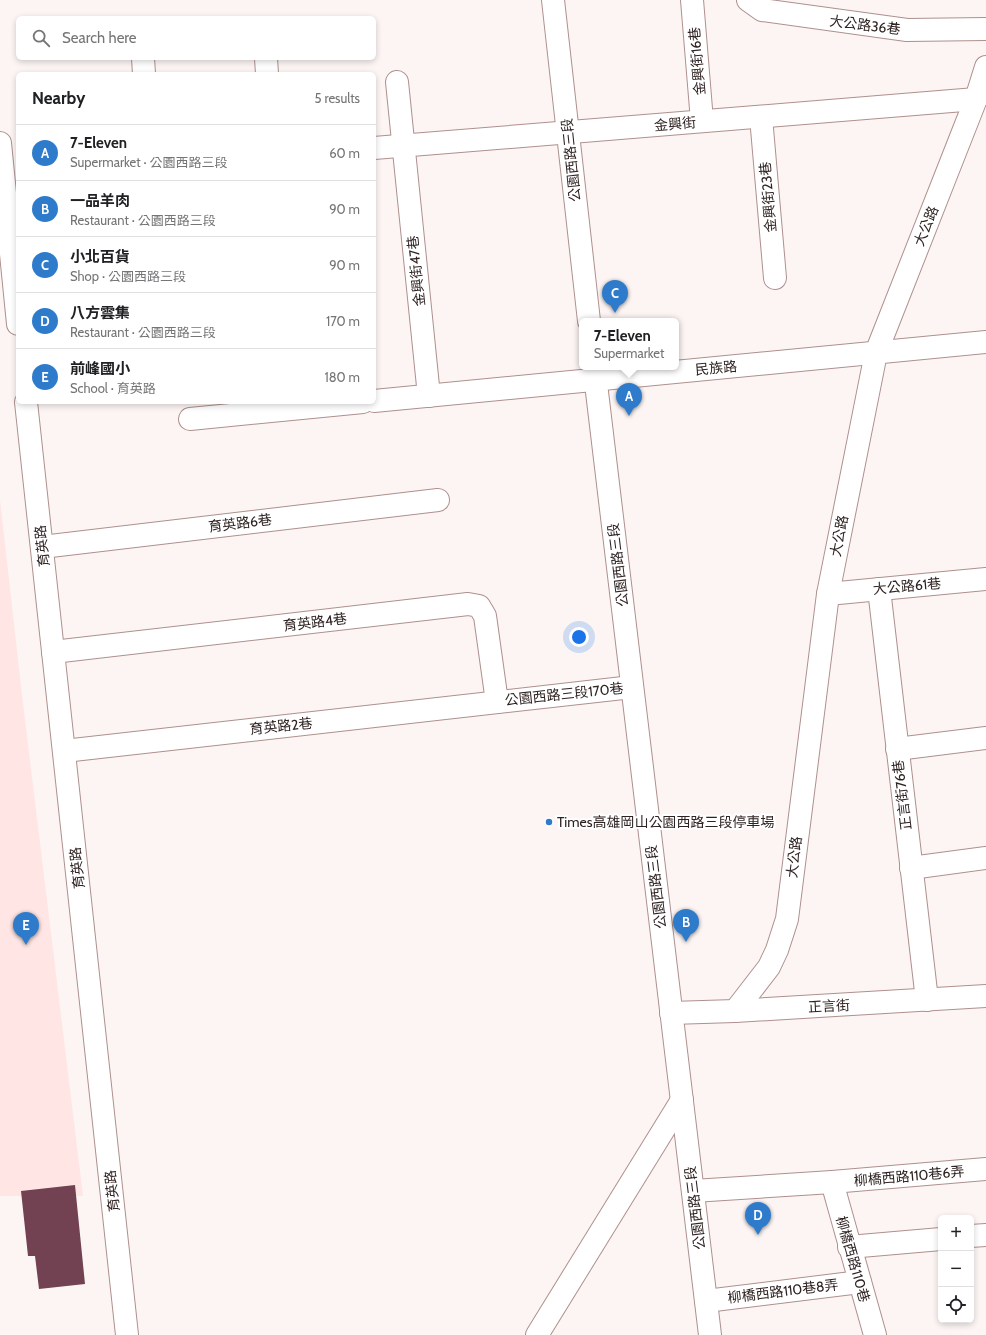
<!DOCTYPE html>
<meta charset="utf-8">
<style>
body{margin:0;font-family:Cabin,"Noto Sans TC",sans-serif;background:#f2f2f2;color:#202124}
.controls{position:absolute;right:12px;bottom:12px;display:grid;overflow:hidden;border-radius:6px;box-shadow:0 2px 6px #0003}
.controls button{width:36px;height:36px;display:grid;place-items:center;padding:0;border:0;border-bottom:1px solid #e0e0e0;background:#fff;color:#202124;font:20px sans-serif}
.you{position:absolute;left:579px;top:637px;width:14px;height:14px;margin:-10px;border:3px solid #fff;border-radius:50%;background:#1a73e8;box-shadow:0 0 0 6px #1a73e833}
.badge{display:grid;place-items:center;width:26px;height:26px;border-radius:50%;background:#2e7bcb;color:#fff;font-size:13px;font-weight:700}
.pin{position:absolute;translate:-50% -33px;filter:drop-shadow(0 1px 2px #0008)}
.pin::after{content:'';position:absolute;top:21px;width:14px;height:12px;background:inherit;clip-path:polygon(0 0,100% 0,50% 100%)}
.popup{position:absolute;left:579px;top:318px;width:100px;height:52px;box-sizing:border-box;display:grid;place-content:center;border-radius:6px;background:#fff;filter:drop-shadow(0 1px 3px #0005);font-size:13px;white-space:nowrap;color:#757577}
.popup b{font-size:15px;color:#202124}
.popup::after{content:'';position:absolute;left:50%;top:100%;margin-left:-8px;border:8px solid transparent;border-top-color:#fff}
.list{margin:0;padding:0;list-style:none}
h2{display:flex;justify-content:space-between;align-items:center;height:52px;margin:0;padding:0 16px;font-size:17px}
h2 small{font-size:13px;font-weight:400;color:#757577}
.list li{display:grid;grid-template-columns:26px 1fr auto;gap:12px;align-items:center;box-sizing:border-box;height:56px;padding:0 16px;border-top:1px solid #e0e0e0}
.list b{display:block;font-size:15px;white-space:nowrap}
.list p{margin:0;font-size:13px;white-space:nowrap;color:#757577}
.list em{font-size:13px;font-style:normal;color:#757577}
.icon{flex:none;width:22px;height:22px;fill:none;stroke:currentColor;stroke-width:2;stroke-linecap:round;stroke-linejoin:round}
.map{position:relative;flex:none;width:986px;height:1335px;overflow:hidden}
.search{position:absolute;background:#fff;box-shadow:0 2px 6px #0003;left:16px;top:16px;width:360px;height:44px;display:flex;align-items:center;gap:10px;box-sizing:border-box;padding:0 14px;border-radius:6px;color:#757577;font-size:15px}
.panel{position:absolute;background:#fff;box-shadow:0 2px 6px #0003;left:16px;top:72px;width:360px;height:332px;border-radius:6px}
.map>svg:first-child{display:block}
.built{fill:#ffe5e3}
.building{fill:#724152}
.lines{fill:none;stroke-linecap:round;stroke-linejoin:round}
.minor-casing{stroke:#ae908d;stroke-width:24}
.minor{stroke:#fff;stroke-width:22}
.poi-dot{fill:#2e7bcb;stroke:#fff;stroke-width:1.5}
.labels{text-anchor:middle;stroke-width:4;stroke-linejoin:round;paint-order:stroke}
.street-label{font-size:14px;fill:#2e2322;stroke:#fff}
.poi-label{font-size:14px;fill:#2e2322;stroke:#fff;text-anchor:start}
</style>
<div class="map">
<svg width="986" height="1335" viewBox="0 0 986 1335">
<rect width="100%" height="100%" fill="#fcf5f4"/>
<path class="built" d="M0,500L22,695L83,1196H0Z"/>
<path class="building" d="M75,1185L85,1284L39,1289L35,1256H28L21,1191Z"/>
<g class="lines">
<g class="minor-casing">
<g id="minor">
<path d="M553,0L589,321"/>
<path d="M692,0L702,121"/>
<path d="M748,0L762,10L907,30L986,29"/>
<path d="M143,58L144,74"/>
<path d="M266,58L267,74"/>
<path d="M397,82L429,396"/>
<path d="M761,117L775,278"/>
<path d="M0,143L18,324"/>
<path d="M374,148L976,99"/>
<path d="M594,367L710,1335"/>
<path d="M374,401L986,342"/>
<path d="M26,402L127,1335"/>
<path d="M190,419L363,402"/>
<path d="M42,547L438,500"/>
<path d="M879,589L927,1000"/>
<path d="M828,594L986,579"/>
<path d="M53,652L468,604L479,606L485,616L497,702"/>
<path d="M897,749L986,738"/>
<path d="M64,751L632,687"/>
<path d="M911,868L986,858"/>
<path d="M735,1011L769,967L777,950L787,919L828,594L876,353L976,99L986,67"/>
<path d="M671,1013L735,1011L986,996"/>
<path d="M832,1182L875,1335"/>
<path d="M693,1191L832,1182L986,1169"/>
<path d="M971,1236L986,1235"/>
<path d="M849,1247L941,1239"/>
<path d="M706,1301L860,1282"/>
<path d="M537,1335L682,1100"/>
</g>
</g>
<use href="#minor" class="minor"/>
</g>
<circle class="poi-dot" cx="549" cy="822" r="4"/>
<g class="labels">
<g class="street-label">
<text transform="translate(865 25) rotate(7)" y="5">大公路36巷</text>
<text transform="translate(697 61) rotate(-95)" y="5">金興街16巷</text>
<text transform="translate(675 124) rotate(-5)" y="5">金興街</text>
<text transform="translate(571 160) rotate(-96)" y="5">公園西路三段</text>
<text transform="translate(768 197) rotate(-95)" y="5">金興街23巷</text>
<text transform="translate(926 226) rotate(-68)" y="5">大公路</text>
<text transform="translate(416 271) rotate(-96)" y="5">金興街47巷</text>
<text transform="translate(716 368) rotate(-5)" y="5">民族路</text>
<text transform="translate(240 523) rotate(-7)" y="5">育英路6巷</text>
<text transform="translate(839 536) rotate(-79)" y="5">大公路</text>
<text transform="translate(42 546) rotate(-96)" y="5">育英路</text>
<text transform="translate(618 565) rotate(-97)" y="5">公園西路三段</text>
<text transform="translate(907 586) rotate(-5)" y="5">大公路61巷</text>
<text transform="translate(315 622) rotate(-7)" y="5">育英路4巷</text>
<text transform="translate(564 694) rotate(-6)" y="5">公園西路三段170巷</text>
<text transform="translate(281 726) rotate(-6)" y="5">育英路2巷</text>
<text transform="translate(902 795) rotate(-97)" y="5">正言街76巷</text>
<text transform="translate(794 857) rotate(-83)" y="5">大公路</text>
<text transform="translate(77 868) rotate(-96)" y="5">育英路</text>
<text transform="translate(656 887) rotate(-97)" y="5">公園西路三段</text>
<text transform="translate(829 1006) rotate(-3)" y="5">正言街</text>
<text transform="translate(909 1176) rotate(-5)" y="5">柳橋西路110巷6弄</text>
<text transform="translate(112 1191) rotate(-96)" y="5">育英路</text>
<text transform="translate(695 1208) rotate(-97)" y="5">公園西路三段</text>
<text transform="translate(853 1259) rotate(74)" y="5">柳橋西路110巷</text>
<text transform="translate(783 1291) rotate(-7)" y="5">柳橋西路110巷8弄</text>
</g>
<g class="poi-label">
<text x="557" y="827">Times高雄岡山公園西路三段停車場</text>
</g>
</g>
</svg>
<div class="controls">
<button>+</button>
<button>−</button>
<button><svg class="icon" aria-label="locate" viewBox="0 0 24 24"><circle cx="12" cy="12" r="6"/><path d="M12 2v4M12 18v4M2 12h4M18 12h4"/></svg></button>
</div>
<div class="you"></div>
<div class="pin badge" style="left:629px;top:416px">A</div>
<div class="popup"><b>7-Eleven</b>Supermarket</div>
<div class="pin badge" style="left:686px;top:942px">B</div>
<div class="pin badge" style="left:615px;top:313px">C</div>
<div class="pin badge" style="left:758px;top:1235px">D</div>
<div class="pin badge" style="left:26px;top:945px">E</div>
<div class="search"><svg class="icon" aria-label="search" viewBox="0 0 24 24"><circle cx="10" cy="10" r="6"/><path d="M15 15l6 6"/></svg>Search here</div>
<section class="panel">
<h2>Nearby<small>5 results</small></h2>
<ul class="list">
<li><span class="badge">A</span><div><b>7-Eleven</b><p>Supermarket · 公園西路三段</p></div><em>60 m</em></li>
<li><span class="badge">B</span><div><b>一品羊肉</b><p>Restaurant · 公園西路三段</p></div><em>90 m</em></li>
<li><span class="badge">C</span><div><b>小北百貨</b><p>Shop · 公園西路三段</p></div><em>90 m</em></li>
<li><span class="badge">D</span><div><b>八方雲集</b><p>Restaurant · 公園西路三段</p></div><em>170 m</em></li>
<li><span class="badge">E</span><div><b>前峰國小</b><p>School · 育英路</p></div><em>180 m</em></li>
</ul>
</section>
</div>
